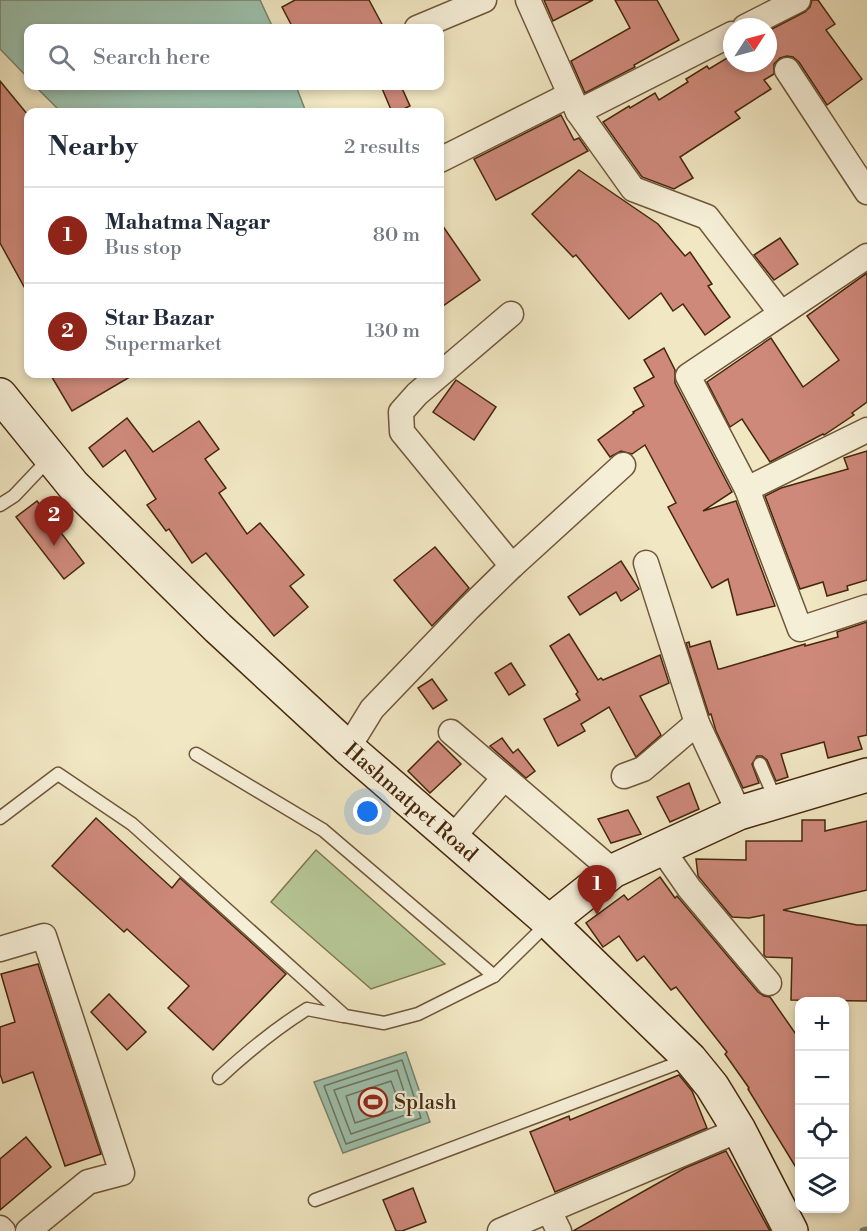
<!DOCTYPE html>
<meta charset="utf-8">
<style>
body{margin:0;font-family:"Libre Bodoni",serif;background:#f6f6f7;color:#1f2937}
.controls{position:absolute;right:18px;bottom:18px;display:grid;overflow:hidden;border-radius:12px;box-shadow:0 3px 9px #0003}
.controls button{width:54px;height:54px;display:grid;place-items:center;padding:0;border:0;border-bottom:2px solid #e0e1e3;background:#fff;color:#1f2937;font:30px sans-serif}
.compass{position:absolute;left:723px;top:18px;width:54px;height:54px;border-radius:50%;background:#fff;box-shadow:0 3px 9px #0003;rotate:54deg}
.you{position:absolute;left:368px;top:812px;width:21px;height:21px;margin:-15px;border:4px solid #fff;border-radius:50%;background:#1a73e8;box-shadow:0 0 0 9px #1a73e833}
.badge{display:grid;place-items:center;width:39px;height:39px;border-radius:50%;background:#8f2418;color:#fff;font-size:20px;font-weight:700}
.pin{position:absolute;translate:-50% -50px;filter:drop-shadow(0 2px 3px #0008)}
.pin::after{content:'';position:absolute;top:32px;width:21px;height:18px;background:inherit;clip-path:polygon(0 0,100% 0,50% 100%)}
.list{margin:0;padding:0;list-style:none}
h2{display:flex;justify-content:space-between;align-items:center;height:78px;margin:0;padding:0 24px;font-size:26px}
h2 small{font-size:20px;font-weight:400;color:#747a83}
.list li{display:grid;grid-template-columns:39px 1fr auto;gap:18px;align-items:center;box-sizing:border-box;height:96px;padding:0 24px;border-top:2px solid #e0e1e3}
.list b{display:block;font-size:22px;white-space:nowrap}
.list p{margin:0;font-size:20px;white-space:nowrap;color:#747a83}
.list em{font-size:20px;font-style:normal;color:#747a83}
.icon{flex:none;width:33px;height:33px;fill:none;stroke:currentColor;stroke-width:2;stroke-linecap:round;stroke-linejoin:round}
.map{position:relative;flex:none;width:867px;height:1231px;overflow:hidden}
.search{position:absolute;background:#fff;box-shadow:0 3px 9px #0003;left:24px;top:24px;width:420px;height:66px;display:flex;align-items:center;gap:15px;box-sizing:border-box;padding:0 21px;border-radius:12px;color:#747a83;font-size:22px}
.panel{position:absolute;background:#fff;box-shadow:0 3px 9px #0003;left:24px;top:108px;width:420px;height:270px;border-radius:12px}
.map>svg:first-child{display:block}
.green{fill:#b6c696;stroke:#7e7650;stroke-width:1.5}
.water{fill:#9cc1ad;stroke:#79836c;stroke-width:1.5}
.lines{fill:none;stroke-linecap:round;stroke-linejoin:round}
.shore{stroke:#70745c;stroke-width:1.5}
.stream{stroke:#79836c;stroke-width:7}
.building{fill:#ce897b;stroke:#45270b;stroke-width:1.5}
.lane-casing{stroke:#705739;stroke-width:15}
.street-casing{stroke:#705739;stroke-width:27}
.secondary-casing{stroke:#45270b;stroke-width:36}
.lane{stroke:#f6efd8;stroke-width:12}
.street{stroke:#f6efd8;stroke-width:24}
.secondary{stroke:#f6efd8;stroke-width:33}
.labels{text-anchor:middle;stroke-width:4.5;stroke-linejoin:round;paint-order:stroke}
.street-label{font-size:21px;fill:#45270b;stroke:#f6efd8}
.poi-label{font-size:21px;fill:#45270b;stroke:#f6efd8;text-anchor:start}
</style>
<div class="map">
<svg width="867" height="1231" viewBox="0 0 867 1231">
<rect width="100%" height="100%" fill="#f1e7c3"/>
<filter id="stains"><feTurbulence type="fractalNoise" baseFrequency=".00333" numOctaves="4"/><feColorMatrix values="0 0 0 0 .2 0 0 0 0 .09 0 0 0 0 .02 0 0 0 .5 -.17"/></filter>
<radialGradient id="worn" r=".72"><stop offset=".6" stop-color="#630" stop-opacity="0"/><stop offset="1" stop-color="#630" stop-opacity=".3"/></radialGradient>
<path class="green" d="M316,850L445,964L371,989L271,902Z"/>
<g class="water">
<path d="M0,0H260L273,28H28V78L0,49Z"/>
<path d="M35,86H296L306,112H61Z"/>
<path d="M406,1052L430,1122L343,1153L314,1082Z"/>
</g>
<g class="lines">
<g class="shore">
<path d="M402,1060L421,1118L346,1144L324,1086Z"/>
<path d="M397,1070L411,1113L351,1134L334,1090Z"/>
<path d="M391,1081L400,1105V1108L355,1123L346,1096Z"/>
</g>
<path class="stream" d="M863,1231L867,1230"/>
</g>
<g class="building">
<path d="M295,0H369L384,28H293L282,7Z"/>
<path d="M544,0H593L553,21Z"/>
<path d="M615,0H657L679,40L634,65L635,67L585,93L571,61L630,28Z"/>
<path d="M812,0H818L835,24L826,30L862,79L827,105L799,62L793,57L787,56L780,58L774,64V74L764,80L771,89L735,112L740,118L680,157L693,178L674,189L642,177L603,122L629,106L630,108L655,93L659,100L688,82L686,79L707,66L709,69L732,55V63H768V31L805,12L810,7Z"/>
<path d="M0,81L28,115V294L0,243Z"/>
<path d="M381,86H401L410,106L397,112H392Z"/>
<path d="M561,115L574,140L579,138L588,151L496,200L474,159Z"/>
<path d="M579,170L658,224L685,256L690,252L712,284L708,286L730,317L705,335L683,304L673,311L661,293L629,319L576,255L573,257L532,214Z"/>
<path d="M440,222L480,280L440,308Z"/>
<path d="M780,238L798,264L774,280L754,255Z"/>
<path d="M867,273V402L852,413L854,415L824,435L823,434L770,462L742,419L730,427L707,382L771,338L803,387L839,360L807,316Z"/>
<path d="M664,348L675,370V383L732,492L703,511L736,501L775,606L737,615L728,579L712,588L668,507L676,503L645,445L632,454L621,451L610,457L598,440L634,413L633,412L644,406L634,388L654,377L644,360Z"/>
<path d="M50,374H135L72,411Z"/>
<path d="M456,380L496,407L474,440L433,412Z"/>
<path d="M127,418L153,452L199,421L219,449L205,459L226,488L219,493L247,534L260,523L304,575L290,586L308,607L274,636L206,553L192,563L169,529L166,531L147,505L156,499L125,450L103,467L89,448Z"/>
<path d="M867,451V580L847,586L848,590L827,596L823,582L800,589L765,496L781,488L848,469L844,458Z"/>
<path d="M37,501L84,563L64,579L16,517Z"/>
<path d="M435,547L469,588L432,626L394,580Z"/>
<path d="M621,561L639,589L621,601L616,592L580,615L568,597Z"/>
<path d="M867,622V735L858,737L862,749L828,758L824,742L781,754L788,777L776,781L767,760L762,756H757L752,764L759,783L743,788L716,731L711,714L709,715L686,643L689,642L690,647L710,641L718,669H720L805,644V646L838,637L837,632Z"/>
<path d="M569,634L598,680L601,678L603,680L660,655L669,683L640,696L661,735L636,757L609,707L581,724L585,731L558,746L544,719L580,700L576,694L578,692L550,646Z"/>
<path d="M511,663L525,685L509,695L495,673Z"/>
<path d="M432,679L447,700L433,709L418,688Z"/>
<path d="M502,738L513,753L518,749L535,771L526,778L490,746Z"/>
<path d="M438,741L461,764L430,793L408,771Z"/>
<path d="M689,783L699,809L670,822L657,797Z"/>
<path d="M628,810L641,834L611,843L598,819Z"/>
<path d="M96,818L172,888L180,878L286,974L213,1050L168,1008L189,986L127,929L124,932L52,866Z"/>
<path d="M802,820H825V831L867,821V890L783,910L857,925H867V1001L791,1000L792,958L766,957L764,955V915L749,918L732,917L698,876L696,859L746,860V841H802Z"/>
<path d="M660,877L675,898L677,896L758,992L764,996L770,997L800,1040V1174L748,1089L749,1088L725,1054L727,1052L676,987L671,990L644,956L637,961L619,936L603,947L586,923L624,895L628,900Z"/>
<path d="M38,964L101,1154L65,1166L33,1072L3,1083L0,1074V1027L15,1022L1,974Z"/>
<path d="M109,994L146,1032L127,1050L91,1012Z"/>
<path d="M679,1075L692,1091L707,1128L555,1192L530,1132L569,1116L570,1120Z"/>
<path d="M26,1137L51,1167L0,1210V1159Z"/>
<path d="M726,1151L770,1231H573L685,1168Z"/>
<path d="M413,1188L426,1222L402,1231H396L383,1200Z"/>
</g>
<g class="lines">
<g class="lane-casing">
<g id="lane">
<path d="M0,505L14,496L50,458"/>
<path d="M196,754L323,830L494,976"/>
<path d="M760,764L773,794L781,797"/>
<path d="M0,818L58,774L132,824L345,1016L384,1023L418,1014L494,976L549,922"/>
<path d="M219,1078C247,1052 275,1029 307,1009L343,1016"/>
<path d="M315,1200L686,1060"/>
</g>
</g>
<g class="street-casing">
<g id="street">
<path d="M528,0L578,112L633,189L707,217L780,312"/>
<path d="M745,27L798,0"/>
<path d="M417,28L484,0"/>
<path d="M787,70L867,192"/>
<path d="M578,112L732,34"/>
<path d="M440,160L569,95"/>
<path d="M867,256L688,376L747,489L800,629L867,607"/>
<path d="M511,314L417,394L401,412L402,432L512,566"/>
<path d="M747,489L867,430"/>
<path d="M646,563L697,723L739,813"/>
<path d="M451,732L613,871"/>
<path d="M348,748L372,709L469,608L512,566L623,465"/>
<path d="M624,776L643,769L697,723"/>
<path d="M452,838L504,778"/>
<path d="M662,849L689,888L769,983"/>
<path d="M0,949L44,936L122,1173L88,1182L28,1231"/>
<path d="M549,1211L559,1231"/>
<path d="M0,1228L3,1231"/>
<path d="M500,1231L739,1130"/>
</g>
</g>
<g class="secondary-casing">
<g id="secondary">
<path d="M0,395L73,485L218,628L348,748L549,922L690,1059L712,1086L739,1130L791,1231"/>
<path d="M549,922L613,871L739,813L867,775"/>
</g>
</g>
<use href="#lane" class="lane"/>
<use href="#street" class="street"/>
<use href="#secondary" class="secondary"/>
</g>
<defs>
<g id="stadium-ring" transform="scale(1.5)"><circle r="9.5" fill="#f6efd8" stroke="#8f2418" stroke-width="1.5"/><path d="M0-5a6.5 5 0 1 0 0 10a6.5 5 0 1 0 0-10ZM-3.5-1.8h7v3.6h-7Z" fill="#8f2418"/></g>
</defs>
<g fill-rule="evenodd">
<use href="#stadium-ring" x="373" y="1102"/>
</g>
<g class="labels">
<g class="street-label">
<text transform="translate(411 802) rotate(41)" y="7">Hashmatpet Road</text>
</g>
<g class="poi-label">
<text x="394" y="1109">Splash</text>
</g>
</g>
<rect width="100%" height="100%" filter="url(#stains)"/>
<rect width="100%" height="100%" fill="url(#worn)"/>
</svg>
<div class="controls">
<button>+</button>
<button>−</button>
<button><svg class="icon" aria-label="locate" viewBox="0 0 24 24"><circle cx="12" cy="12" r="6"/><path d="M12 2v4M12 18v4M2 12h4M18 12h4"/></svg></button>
<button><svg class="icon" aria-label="layers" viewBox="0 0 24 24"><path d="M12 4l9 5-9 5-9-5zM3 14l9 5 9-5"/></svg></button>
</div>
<svg class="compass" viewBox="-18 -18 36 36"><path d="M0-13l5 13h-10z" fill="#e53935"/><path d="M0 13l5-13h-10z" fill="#747a83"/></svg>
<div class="you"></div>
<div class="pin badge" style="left:597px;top:915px">1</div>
<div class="pin badge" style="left:54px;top:546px">2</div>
<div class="search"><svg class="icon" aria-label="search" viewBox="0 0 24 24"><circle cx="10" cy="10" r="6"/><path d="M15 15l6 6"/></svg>Search here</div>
<section class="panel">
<h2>Nearby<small>2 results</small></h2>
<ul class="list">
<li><span class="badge">1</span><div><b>Mahatma Nagar</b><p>Bus stop</p></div><em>80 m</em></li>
<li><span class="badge">2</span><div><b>Star Bazar</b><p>Supermarket</p></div><em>130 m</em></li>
</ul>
</section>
</div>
